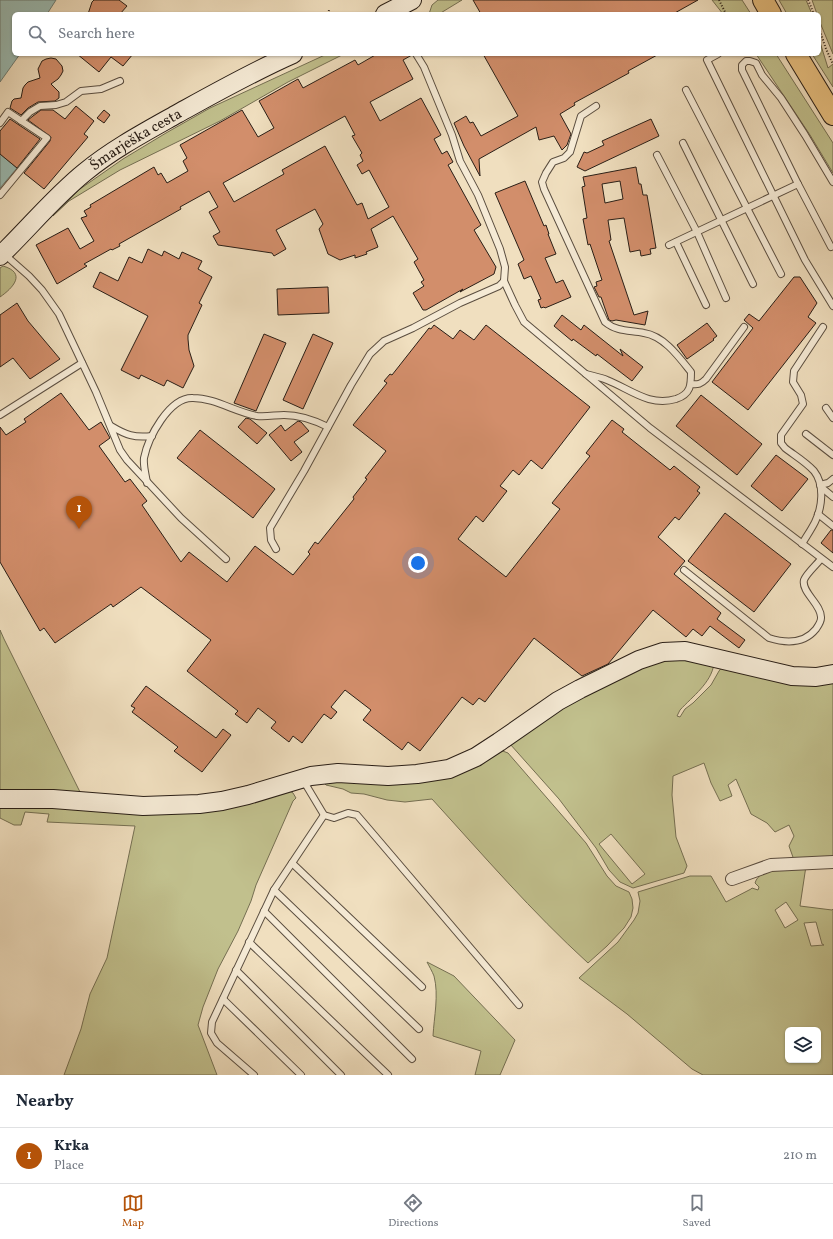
<!DOCTYPE html>
<meta charset="utf-8">
<style>
body{margin:0;font-family:Vollkorn,serif;background:#f6f6f7;color:#1f2937}
.controls{position:absolute;right:12px;bottom:12px;display:grid;overflow:hidden;border-radius:6px;box-shadow:0 1px 3px #0004}
.controls button{width:36px;height:36px;display:grid;place-items:center;padding:0;border:0;border-bottom:1px solid #e0e1e3;background:#fff;color:#1f2937;font:20px sans-serif}
.you{position:absolute;left:418px;top:563px;width:14px;height:14px;margin:-10px;border:3px solid #fff;border-radius:50%;background:#1a73e8;box-shadow:0 0 0 6px #1a73e833}
.badge{display:grid;place-items:center;width:26px;height:26px;border-radius:50%;background:#b45309;color:#fff;font-size:13px;font-weight:700}
.pin{position:absolute;translate:-50% -33px;filter:drop-shadow(0 1px 2px #0008)}
.pin::after{content:'';position:absolute;top:21px;width:14px;height:12px;background:inherit;clip-path:polygon(0 0,100% 0,50% 100%)}
.list{margin:0;padding:0;list-style:none}
h2{display:flex;justify-content:space-between;align-items:center;height:52px;margin:0;padding:0 16px;font-size:17px}
h2 small{font-size:13px;font-weight:400;color:#747a83}
.list li{display:grid;grid-template-columns:26px 1fr auto;gap:12px;align-items:center;box-sizing:border-box;height:56px;padding:0 16px;border-top:1px solid #e0e1e3}
.list b{display:block;font-size:15px;white-space:nowrap}
.list p{margin:0;font-size:13px;white-space:nowrap;color:#747a83}
.list em{font-size:13px;font-style:normal;color:#747a83}
.icon{flex:none;width:22px;height:22px;fill:none;stroke:currentColor;stroke-width:2;stroke-linecap:round;stroke-linejoin:round}
.map{position:relative;flex:none;width:833px;height:1075px;overflow:hidden}
.search{position:absolute;background:#fff;box-shadow:0 1px 3px #0004;left:12px;right:12px;top:12px;height:44px;display:flex;align-items:center;gap:10px;box-sizing:border-box;padding:0 14px;border-radius:6px;color:#747a83;font-size:15px}
.sheet{height:108px;background:#fff}
nav{display:flex;justify-content:space-around;align-items:center;box-sizing:border-box;height:56px;border-top:1px solid #e0e1e3;background:#fff;font-size:11px;color:#747a83}
nav a{display:grid;justify-items:center;gap:2px}
nav .on{color:#b45309}
.map>svg:first-child{display:block}
.green{fill:#c1c08d;stroke:#756f52;fill-rule:evenodd}
.water{fill:#9abcb4;stroke:#6d7d75}
.building{fill:#d28e6b;stroke:#291e16;fill-rule:evenodd}
.lines{fill:none;stroke-linecap:round;stroke-linejoin:round}
.lane-casing{stroke:#5b4e40;stroke-width:8}
.street-casing{stroke:#5b4e40;stroke-width:14}
.secondary-casing{stroke:#291e16;stroke-width:20}
.primary-casing{stroke:#291e16;stroke-width:22}
.path{stroke:#291e16;stroke-width:2;stroke-dasharray:1 2;stroke-linecap:butt}
.lane{stroke:#f5ead5;stroke-width:6}
.street{stroke:#f5ead5;stroke-width:12}
.secondary{stroke:#f5ead5;stroke-width:18}
.primary{stroke:#e8c080;stroke-width:20}
.labels{text-anchor:middle;stroke-width:3;stroke-linejoin:round;paint-order:stroke}
.street-label{font-size:15px;fill:#291e16;stroke:#f5ead5}
</style>
<div class="map">
<svg width="833" height="1075" viewBox="0 0 833 1075">
<rect width="100%" height="100%" fill="#f0dfbf"/>
<filter id="stains"><feTurbulence type="fractalNoise" baseFrequency=".005" numOctaves="4"/><feColorMatrix values="0 0 0 0 .2 0 0 0 0 .09 0 0 0 0 .02 0 0 0 .5 -.17"/></filter>
<radialGradient id="worn" r=".72"><stop offset=".6" stop-color="#630" stop-opacity="0"/><stop offset="1" stop-color="#630" stop-opacity=".3"/></radialGradient>
<g class="green">
<path d="M438,0H462L439,14H429L432,5Z"/>
<path d="M712,0H742L751,14H723Z"/>
<path d="M779,0H806L812,14H787Z"/>
<path d="M812,0H833V54L819,20V14H817Z"/>
<path d="M819,39L828,68L833,64V87L812,54H819Z"/>
<path d="M327,54H344L288,82L220,121L120,170L69,201L53,216L80,189L123,159L166,133L210,108Z"/>
<path d="M756,54H776L833,143V173L810,135Z"/>
<path d="M3,266C27,273 13,288 0,297V268Z"/>
<path d="M0,630L4,639L82,796L0,793Z"/>
<path d="M664,656L714,664C711,683 693,696 680,710L677,716L680,717L685,709L693,703L711,685L719,671L723,666L833,679V859L794,860L789,846L794,836L789,825L775,832L767,823L751,814L736,779L728,785L732,796L720,801L711,783L704,763L673,776L672,795L676,837L687,866L684,873L633,888L620,882L609,870L596,848L559,799L510,744L557,708ZM611,834L645,874L632,884L599,844Z"/>
<path d="M500,750L508,753L586,843L607,876L616,886L629,892L632,899L633,908L631,917L624,928L607,946L588,963C532,912 483,855 432,799L405,802L387,800L364,794L351,793L343,789L326,785L324,783L331,780L373,782Z"/>
<path d="M287,789L293,793L296,798L293,801L256,885L251,901L238,931L218,969L203,1007L198,1025L217,1075H64L81,1029L90,994L107,958L135,826L47,822L49,814L25,812L21,825H14L0,818V805L109,807Z"/>
<path d="M806,866L800,906L832,910L833,909V1075H703L692,1069L627,1014L579,978L618,942L634,920L638,913L640,901L638,892L690,876H711L726,902L751,889L752,888L758,890L759,887L755,883C760,866 791,868 806,866ZM786,902L798,920L785,928L775,910ZM816,922L822,944L824,945L811,946L804,923ZM788,1030H818V1060H788Z"/>
<path d="M427,962L454,976L515,1040L500,1075H475L481,1051L433,1036C434,1017 439,995 434,976C432,971 429,966 427,962Z"/>
</g>
<g class="water">
<path d="M0,0H56L47,14H14V54H20L0,82Z"/>
<path d="M0,154L17,168L0,188Z"/>
</g>
<g class="building">
<path d="M94,0H119L127,6L120,14H88L92,2Z"/>
<path d="M473,0H698L673,14H481Z"/>
<path d="M77,54H133L123,66L111,57L99,72Z"/>
<path d="M377,54H412V55L403,60L413,79L370,102L380,121L421,98L441,135L434,139L442,154L447,151L453,162L448,165L481,225L474,230L496,267L494,274L460,292L463,289L426,310H423L413,293L424,286L421,282L424,280L414,262L418,259L393,216L371,229L378,247L366,252L367,254L355,258V255L340,260L328,254L319,229L323,224L315,209L276,230L286,249L274,256L272,253L218,245L213,236L220,232L209,212L218,207L209,191L180,207L181,209L119,244L120,246L112,250L111,249L84,264L87,266L57,284L36,245L68,228L80,249L94,241L81,218L87,216L84,211L91,207L90,205L154,167L158,175L161,173L167,183L188,171L183,161L187,158L180,145L242,110L258,137L274,128L259,101L298,79L303,88L355,60L358,65ZM345,116L355,135L352,136L362,153L360,155L363,161L357,165L362,174L369,170L389,207L368,219L362,203L357,205L325,146L282,170L284,174L234,202L223,183Z"/>
<path d="M483,54H659L628,71L629,73L574,103L575,105L560,114L571,134L567,145L562,150L554,136L539,140L536,127L479,159L480,176L464,146L454,123L466,116L470,123L473,122L481,136L518,116Z"/>
<path d="M51,58L56,59L62,66L63,71L61,75L58,79L51,84L59,92V98L55,101L38,102L28,108L21,115L10,108L12,101L14,99L21,98L23,88L25,85L28,82L40,78L38,69L42,61L46,59Z"/>
<path d="M76,106L94,121L84,134L88,137L44,189L24,173L50,141L51,137L28,120L33,116L41,110H53L65,119Z"/>
<path d="M104,110L110,115L104,123L97,118Z"/>
<path d="M10,119L40,139L17,168L0,154V131Z"/>
<path d="M651,119L659,136L585,171L577,167L584,152L587,153L604,145L602,141Z"/>
<path d="M636,167L639,184H641L643,195H647L656,248L650,249L651,254L641,256L640,250L630,252L624,218L608,220L611,240L609,241L634,315L648,311L645,325L616,320L612,321L609,320L601,297H599L594,287L597,286L596,282L602,280L590,244L588,245L583,219L587,218L582,187L585,186L583,177ZM620,181L623,199L605,203L602,184Z"/>
<path d="M525,181L544,226L546,225L549,234H548L556,254L545,258L556,283L563,280L571,297L545,308L544,307L541,308L538,300L541,299L531,276L524,279L518,264L524,260L495,193Z"/>
<path d="M148,249L162,256L164,251L179,259L182,252L202,261L198,269L212,277L199,303L202,305L188,335V339L189,350L194,366L183,388L167,380L164,386L141,375L139,379L121,370L148,316L93,287L100,272L118,281L129,257L142,263Z"/>
<path d="M794,277H800L817,303L808,317L816,323L748,410L712,382L753,328L744,320L749,314L759,321Z"/>
<path d="M328,287L329,313L278,315L277,289Z"/>
<path d="M17,303L28,321L60,359L30,379L13,358L0,367V315Z"/>
<path d="M562,315L581,330L584,325L623,356L620,349L643,367L632,381L597,354L596,356L573,339L572,341L554,326Z"/>
<path d="M707,323L717,336L713,339L714,340L687,359L677,345Z"/>
<path d="M434,325L453,339L460,330L474,340L486,325L590,407L542,469L531,460L519,475L513,470L500,486L507,491L483,522L476,516L458,539L506,577L560,509L552,503L590,456L586,453L612,420L624,429L622,432L670,470L674,466L700,487L697,491L700,493L679,520L675,517L658,537L685,561L674,574L721,613L717,619L745,640L739,648L710,626L702,636L693,629L686,637L653,610L608,664L582,676L534,638L485,702L479,698L473,705L462,697L420,751L408,742L402,750L363,720L371,710L345,690L331,707L337,712L331,719L324,714L302,743L293,736L289,742L271,728L276,722L258,708L247,723L235,714L238,711L187,671L211,640L141,587L113,607L111,604L55,643L44,628L40,631L0,562V427L6,435L26,422L24,419L61,393L89,430L101,422L110,438L99,446L125,482L130,479L147,501L142,505L181,562L189,552L227,582L255,546L293,575L310,554L308,552L315,542L318,544L354,499L353,497L367,479L365,478L386,451L353,425L387,383L384,381L390,374L392,375L429,328L431,329Z"/>
<path d="M264,334L286,343L256,411L234,403Z"/>
<path d="M313,334L333,343L303,409L283,400Z"/>
<path d="M701,395L762,444L737,475L676,426Z"/>
<path d="M246,418L250,419L267,433L257,444L238,427Z"/>
<path d="M298,421L301,422L309,431L294,442L302,452L291,461L269,435L281,425L285,431Z"/>
<path d="M200,430L275,489L253,518L177,458Z"/>
<path d="M776,455L808,479L782,511L751,486Z"/>
<path d="M725,513L791,564L754,612L688,561Z"/>
<path d="M831,530H833V553L821,543Z"/>
<path d="M146,686L216,738L223,729L231,735L202,772L174,751L178,747L132,712L135,708L131,706Z"/>
</g>
<g class="lines">
<g class="lane-casing">
<g id="lane">
<path d="M718,54L707,60L805,260L833,306"/>
<path d="M686,90L781,274"/>
<path d="M21,121L30,112L40,106L56,105L66,102L81,91L101,89L120,81"/>
<path d="M0,123L8,112L47,138L0,195"/>
<path d="M683,143L753,284"/>
<path d="M657,155L697,232L726,298"/>
<path d="M798,184L742,70V65L746,61H750L756,63L762,75L781,98L805,135L833,182"/>
<path d="M676,242L706,305"/>
<path d="M669,245L798,184L831,247"/>
<path d="M4,254L29,276L42,290L59,314L96,392L120,450L127,460L181,518L226,559"/>
<path d="M504,281L515,305L524,322L650,428L833,567"/>
<path d="M586,374C593,376 600,377 607,380C630,389 649,407 676,399C691,394 691,385 691,372C679,357 664,336 644,333C630,330 617,332 605,322L544,189L542,182L546,173L553,162L564,158L570,152L581,116L596,106"/>
<path d="M691,384C698,385 701,384 706,379L744,327"/>
<path d="M826,408L833,418"/>
<path d="M0,415L82,363"/>
<path d="M111,426C126,435 134,438 152,436"/>
<path d="M806,434L833,455"/>
<path d="M147,483C146,475 143,466 144,458C148,438 169,397 193,398C215,398 235,412 257,416C266,417 276,415 284,415C301,415 314,420 328,427"/>
<path d="M820,485L828,483L833,479"/>
<path d="M821,487L833,497"/>
<path d="M818,514L833,526"/>
<path d="M802,544C806,537 811,530 815,522C822,508 825,485 814,471C806,462 794,455 785,448L781,443V435L803,404L801,395L793,382L794,371L823,327"/>
<path d="M276,549L271,540L270,528L304,471L351,385L370,354L384,341L413,328L460,303L499,286L504,281L505,267L500,249L478,195L460,161L452,135L424,67L416,54"/>
<path d="M684,570L769,638C785,643 804,644 816,629C818,626 821,622 821,618C822,605 801,592 804,580C806,574 817,564 821,559"/>
<path d="M303,780L324,815L334,818L348,813L357,815L519,1005"/>
<path d="M292,863L422,987"/>
<path d="M274,890L419,1029"/>
<path d="M264,911L412,1059"/>
<path d="M249,942L388,1075"/>
<path d="M236,970L341,1075"/>
<path d="M223,999L301,1075"/>
<path d="M254,1075L217,1043L211,1033L212,1022L274,890L324,815"/>
</g>
</g>
<g class="street-casing">
<path id="street" d="M732,879L771,865L833,862"/>
</g>
<g class="secondary-casing">
<g id="secondary">
<path d="M385,14L412,0"/>
<path id="s1" d="M0,256C29,228 54,197 85,172C113,149 145,132 177,114C215,93 254,71 293,54"/>
<path d="M0,799H53L143,806L199,804L222,801L248,795L311,776L338,773L388,776L417,774L449,769L476,757L499,742L558,701L580,689L639,660L663,652L685,651L792,676L816,677L833,674"/>
</g>
</g>
<g class="primary-casing">
<g id="primary">
<path d="M763,0L771,14"/>
<path d="M796,54L833,115"/>
</g>
</g>
<g class="path">
<path d="M719,0L726,14"/>
<path d="M808,0L814,14"/>
<path d="M328,14L329,10"/>
<path d="M819,28L826,49L833,64"/>
</g>
<use href="#lane" class="lane"/>
<use href="#street" class="street"/>
<use href="#secondary" class="secondary"/>
<use href="#primary" class="primary"/>
</g>
<g class="labels">
<g class="street-label">
<text dy="5" stroke="none"><textPath href="#s1" startOffset="180">Šmarješka cesta</textPath></text>
</g>
</g>
<rect width="100%" height="100%" filter="url(#stains)"/>
<rect width="100%" height="100%" fill="url(#worn)"/>
</svg>
<div class="controls">
<button><svg class="icon" aria-label="layers" viewBox="0 0 24 24"><path d="M12 4l9 5-9 5-9-5zM3 14l9 5 9-5"/></svg></button>
</div>
<div class="you"></div>
<div class="pin badge" style="left:79px;top:529px">1</div>
<div class="search"><svg class="icon" aria-label="search" viewBox="0 0 24 24"><circle cx="10" cy="10" r="6"/><path d="M15 15l6 6"/></svg>Search here</div>
</div>
<section class="sheet">
<h2>Nearby<small></small></h2>
<ul class="list">
<li><span class="badge">1</span><div><b>Krka</b><p>Place</p></div><em>210 m</em></li>
</ul>
</section>
<nav>
<a class="on"><svg class="icon" aria-label="map" viewBox="0 0 24 24"><path d="M3 6l6-2 6 2 6-2v14l-6 2-6-2-6 2zM9 4v14M15 6v14"/></svg>Map</a>
<a><svg class="icon" aria-label="directions" viewBox="0 0 24 24"><path d="M12 3l9 9-9 9-9-9zM9 14v-3h6M13 9l2 2-2 2"/></svg>Directions</a>
<a><svg class="icon" aria-label="saved" viewBox="0 0 24 24"><path d="M7 4h10v16l-5-4-5 4z"/></svg>Saved</a>
</nav>
